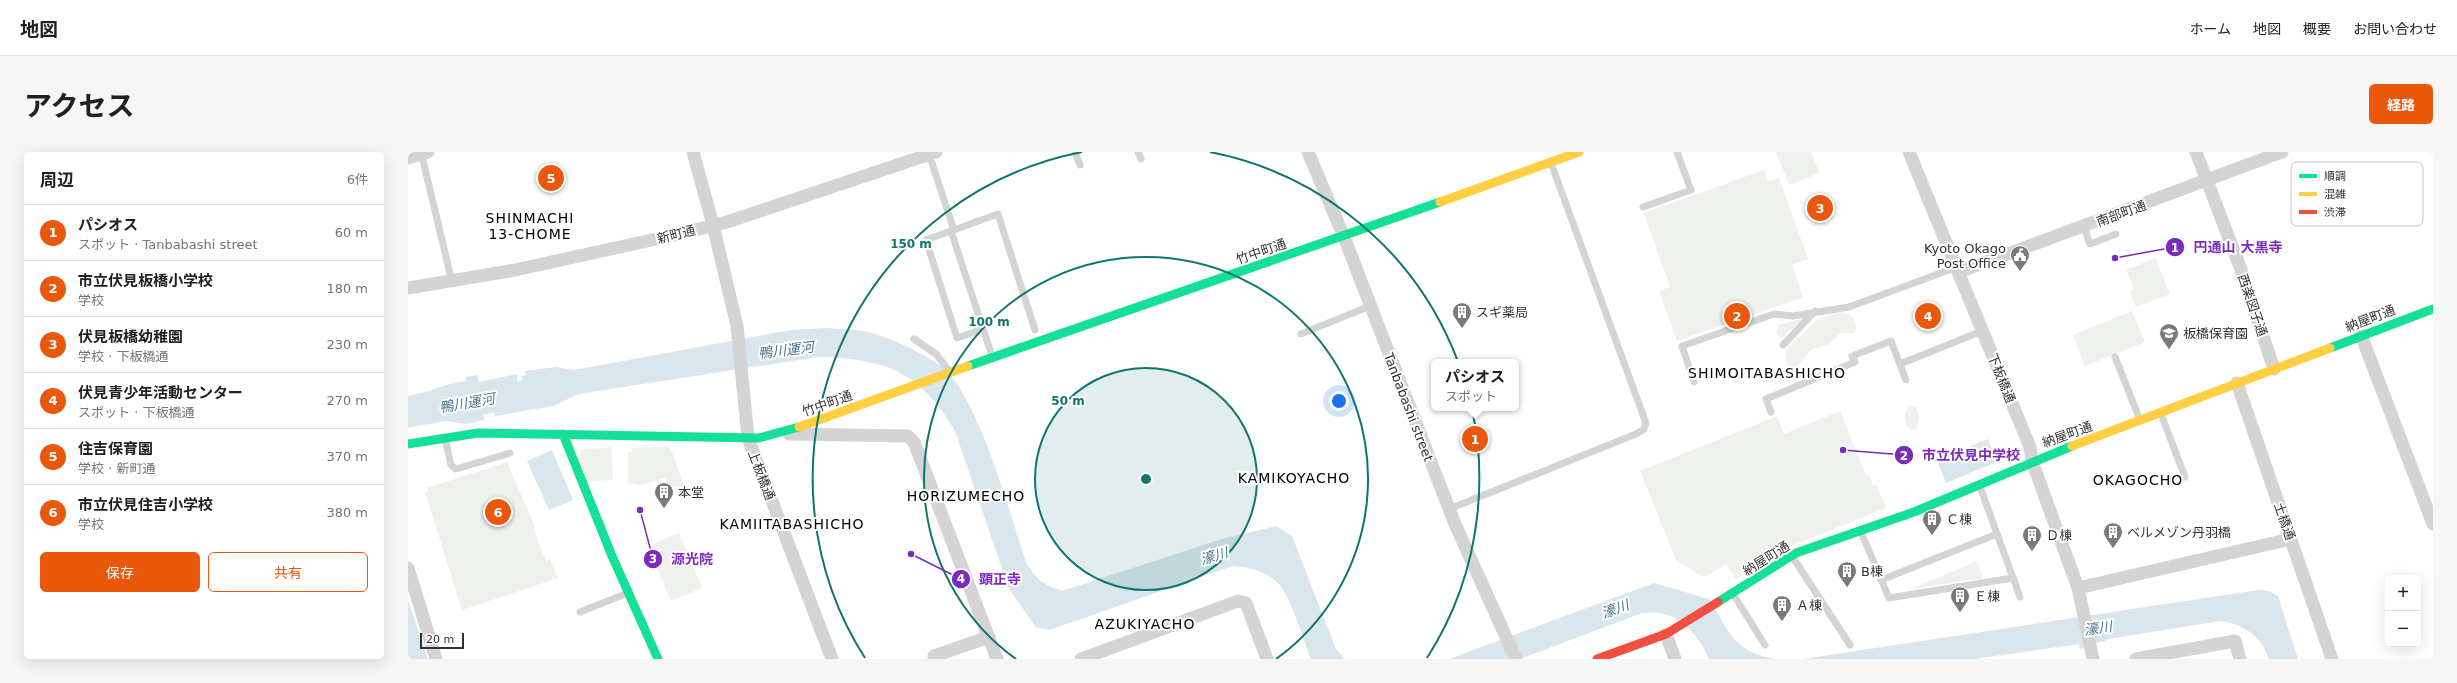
<!DOCTYPE html>
<html lang="ja">
<meta charset="utf-8">
<style>
body{margin:0;font-family:"DejaVu Sans","Noto Sans JP",sans-serif;background:#f6f6f6;color:#202124}
.controls{position:absolute;right:12px;bottom:12px;display:grid;overflow:hidden;border-radius:6px;box-shadow:0 4px 16px #0002}
.controls button{width:36px;height:36px;display:grid;place-items:center;padding:0;border:0;border-bottom:1px solid #e0e0e0;background:#fff;color:#202124;font:20px sans-serif}
.scale{position:absolute;left:12px;bottom:10px;width:44px;box-sizing:border-box;padding-left:4px;border:2px solid #323232;border-top:0;font-size:11px;line-height:14px;white-space:nowrap;color:#323232;-webkit-text-stroke:3px #fff;paint-order:stroke}
.you{position:absolute;left:931px;top:249px;width:14px;height:14px;margin:-10px;border:3px solid #fff;border-radius:50%;background:#1a73e8;box-shadow:0 0 0 6px #1a73e833}
.badge{display:grid;place-items:center;width:26px;height:26px;border-radius:50%;background:#ea580c;color:#fff;font-size:13px;font-weight:700}
.pin{position:absolute;translate:-50% -50%;border:2px solid #fff;box-shadow:0 1px 4px #0006}
.popup{position:absolute;left:1023px;top:207px;width:88px;height:52px;box-sizing:border-box;display:grid;place-content:center;border-radius:6px;background:#fff;filter:drop-shadow(0 1px 3px #0005);font-size:13px;white-space:nowrap;color:#757577}
.popup b{font-size:15px;color:#202124}
.popup::after{content:'';position:absolute;left:50%;top:100%;margin-left:-8px;border:8px solid transparent;border-top-color:#fff}
.list{margin:0;padding:0;list-style:none}
h2{display:flex;justify-content:space-between;align-items:center;height:52px;margin:0;padding:0 16px;font-size:17px}
h2 small{font-size:13px;font-weight:400;color:#757577}
.list li{display:grid;grid-template-columns:26px 1fr auto;gap:12px;align-items:center;box-sizing:border-box;height:56px;padding:0 16px;border-top:1px solid #e0e0e0}
.list b{display:block;font-size:15px;white-space:nowrap}
.list p{margin:0;font-size:13px;white-space:nowrap;color:#757577}
.list em{font-size:13px;font-style:normal;color:#757577}
.actions{display:flex;gap:8px;padding:12px 16px}
.actions a{flex:1;padding:9px 0;border:1px solid #ea580c;border-radius:6px;text-align:center;font-size:14px;color:#ea580c}
.actions .main{background:#ea580c;color:#fff}
.map{position:relative;flex:none;width:2025px;height:507px;overflow:hidden;border-radius:6px}
header{display:flex;align-items:center;gap:24px;box-sizing:border-box;height:56px;padding:0 20px;background:#fff;border-bottom:1px solid #e0e0e0}
header strong{font-size:19px}
nav{display:flex;gap:22px;margin-inline-start:auto;font-size:14px}
.intro{display:flex;align-items:center;justify-content:space-between;box-sizing:border-box;height:96px;padding:0 24px}
h1{margin:0;font-size:28px}
.button{padding:10px 18px;border-radius:6px;background:#ea580c;color:#fff;font-size:14px;font-weight:700}
main{display:flex;gap:24px;padding:0 24px}
aside{flex:1;background:#fff;border-radius:6px;box-shadow:0 4px 16px #0002}
.map>svg:first-child{display:block}
.green{fill:#eff2ec}
.water{fill:#d9e6eb}
.lines{fill:none;stroke-linecap:round;stroke-linejoin:round}
.river{stroke:#d9e6eb;stroke-width:27}
.lane{stroke:#d4d4d4;stroke-width:7}
.street{stroke:#d4d4d4;stroke-width:13}
.fast{stroke:#16e098;stroke-width:9}
.slow{stroke:#ffcf43;stroke-width:9}
.jam{stroke:#f24e42;stroke-width:9}
.ring{fill:none;stroke:#0f766e;stroke-width:2}
.labels{text-anchor:middle;stroke-width:4;stroke-linejoin:round;paint-order:stroke}
.street-label{font-size:13px;fill:#323232;stroke:#fff}
.poi-label{font-size:13px;fill:#323232;stroke:#fff;text-anchor:start}
.neighbourhood-label{font-size:14px;letter-spacing:1px;fill:#000;stroke:#fff}
.water-label{font-size:14px;font-style:italic;fill:#49768b;stroke:#fff}
.key{fill:#fff;stroke:#c2c2c2;stroke-width:1}
.key-label{font-size:11px;fill:#323232}
.centre{fill:#0f766e;stroke:#fff;stroke-width:2}
.ring-label{font-size:12px;text-anchor:middle;font-weight:bold;fill:#0f766e;stroke:#fff;stroke-width:4;stroke-linejoin:round;paint-order:stroke}
.leader{fill:none;stroke:#7b2cbf;stroke-width:1.5}
.callout-dot{fill:#7b2cbf;stroke:#fff;stroke-width:1.5}
.mark-label{font-size:12px;text-anchor:middle;font-weight:bold;fill:#fff}
.callout-label{font-size:14px;text-anchor:middle;font-weight:bold;fill:#7b2cbf;stroke:#fff;stroke-width:4;stroke-linejoin:round;paint-order:stroke}
</style>
<header>
<strong>地図</strong>
<nav><a>ホーム</a><a>地図</a><a>概要</a><a>お問い合わせ</a></nav>
</header>
<div class="intro"><h1>アクセス</h1><a class="button">経路</a></div>
<main>
<aside>
<h2>周辺<small>6件</small></h2>
<ul class="list">
<li><span class="badge">1</span><div><b>パシオス</b><p>スポット · Tanbabashi street</p></div><em>60 m</em></li>
<li><span class="badge">2</span><div><b>市立伏見板橋小学校</b><p>学校</p></div><em>180 m</em></li>
<li><span class="badge">3</span><div><b>伏見板橋幼稚園</b><p>学校 · 下板橋通</p></div><em>230 m</em></li>
<li><span class="badge">4</span><div><b>伏見青少年活動センター</b><p>スポット · 下板橋通</p></div><em>270 m</em></li>
<li><span class="badge">5</span><div><b>住吉保育園</b><p>学校 · 新町通</p></div><em>370 m</em></li>
<li><span class="badge">6</span><div><b>市立伏見住吉小学校</b><p>学校</p></div><em>380 m</em></li>
</ul>
<div class="actions"><a class="main">保存</a><a>共有</a></div>
</aside>
<div class="map">
<svg width="2025" height="507" viewBox="0 0 2025 507">
<rect width="100%" height="100%" fill="#fff"/>
<g class="green">
<path d="M1368,0H1403L1412,21L1381,33Z"/>
<path d="M1356,18L1360,30L1371,26L1400,107L1384,113L1395,145L1269,189L1251,139L1262,135L1236,61Z"/>
<path d="M1747,106L1762,142L1728,155L1722,139L1726,137L1718,118Z"/>
<path d="M1724,159L1737,190L1677,214L1665,183Z"/>
<path d="M1434,160L1444,164L1449,176L1445,181H1433L1421,192L1404,197L1382,222H1379L1378,197C1383,190 1391,187 1396,181C1409,166 1415,164 1434,160Z"/>
<path d="M1396,166L1374,186L1368,182L1371,173Z"/>
<path d="M1502,253L1508,255L1511,266L1508,277L1503,278C1494,270 1495,262 1502,253Z"/>
<path d="M1432,259L1458,324L1461,323L1465,333L1468,332L1478,356L1388,392L1328,427L1318,412L1296,425L1268,408L1232,319L1369,264L1376,282Z"/>
<path d="M203,295L205,328L178,329L173,312L172,298Z"/>
<path d="M262,295L278,338L270,341L268,334L261,336L258,326L231,333L220,331V300H224V296Z"/>
<path d="M99,310L127,375L125,376L138,409L142,407L150,426L54,458L17,340L20,339L19,336Z"/>
<path d="M271,381L294,436L263,449L245,406L248,405L243,393Z"/>
<path d="M1569,409L1575,426L1503,437Z"/>
</g>
<g class="water">
<path d="M416,176C429,177 443,177 455,179C479,184 513,200 533,214C570,242 602,363 618,410C627,426 636,434 654,439L814,387L868,374L884,384L928,497L937,507H903C896,489 882,443 870,431C859,419 839,415 825,414L641,478L628,475L601,437L547,279C513,220 477,206 410,205L171,242L145,254L87,264L83,243L116,237L114,224L118,223L117,219L148,215L166,218L383,178Z"/>
<path d="M109,222L110,235L72,240L76,268L58,272L34,268L0,274V244C20,241 37,231 58,229V225L69,223L71,230Z"/>
<path d="M1580,287L1589,310L1538,331L1529,308Z"/>
<path d="M144,298L165,348L141,358L119,309Z"/>
<path d="M1246,431L1301,447C1321,479 1325,500 1367,507H1301C1294,489 1276,466 1256,462C1249,460 1241,461 1234,461L1112,507H1041Z"/>
<path d="M1850,438L1861,439L1870,444L1890,507H1861C1853,484 1836,472 1812,469L1700,487L1698,489L1676,494V496L1672,497L1671,492L1566,507H1395Z"/>
<path d="M0,448L20,507H0Z"/>
</g>
<g class="lines">
<path class="river" d="M0,262L119,241"/>
<g class="lane">
<path d="M13,0L44,130"/>
<path d="M667,0L672,13"/>
<path d="M730,0L733,7"/>
<path d="M521,2L546,78"/>
<path d="M1235,55L1283,38L1269,0"/>
<path d="M1676,75L1682,92L1708,82"/>
<path d="M543,79L584,204"/>
<path d="M575,177L549,186L518,88L590,62L627,178"/>
<path d="M893,182L962,154"/>
<path d="M506,187L528,202L542,220"/>
<path d="M1375,193L1407,159"/>
<path d="M1707,205L1732,268"/>
<path d="M1492,212L1574,179"/>
<path d="M1286,230L1274,194L1366,162L1385,164L1441,155L1549,115"/>
<path d="M1363,260L1358,247L1447,210L1444,204L1483,189L1498,228"/>
<path d="M1753,262L1777,325"/>
<path d="M37,286L43,313L48,317L102,301"/>
<path d="M1571,332L1612,445"/>
<path d="M1041,357L1228,282L1236,277L1238,271L1143,11"/>
<path d="M1453,380L1481,446L1605,426"/>
<path d="M1384,404L1442,493"/>
<path d="M1473,428L1589,382"/>
<path d="M1325,442L1357,493"/>
<path d="M172,460L220,441"/>
</g>
<g class="street">
<path d="M285,0L305,73L329,174L340,286L424,507"/>
<path d="M900,0L936,85L1047,372L1108,507"/>
<path d="M1501,0L1622,295L1624,309L1670,436L1685,507"/>
<path d="M1788,0L1832,115L1866,217"/>
<path d="M0,6L20,0"/>
<path d="M1551,120L1874,0"/>
<path d="M0,136L107,118L271,82L319,70L528,0"/>
<path d="M1953,183L2025,372"/>
<path d="M1829,231L1924,507"/>
<path d="M381,282L500,284L506,290L589,507"/>
<path d="M0,416L28,507"/>
<path d="M1670,436L1883,387"/>
<path d="M1258,482L1267,507"/>
<path d="M526,504L581,485"/>
<path d="M673,507L830,449L838,451L859,507"/>
<path d="M1728,507L1827,489L1832,507"/>
</g>
<g class="fast">
<path d="M1922,196L2025,157"/>
<path d="M560,214L1032,50"/>
<path d="M155,282L204,404L250,507"/>
<path d="M0,292L70,281L351,286L391,275"/>
<path d="M1310,450L1388,401L1506,360L1664,294"/>
</g>
<g class="slow">
<path d="M1032,50L1171,0"/>
<path d="M391,275L560,214"/>
<path d="M1664,294L1922,196"/>
</g>
<path class="jam" d="M1189,507L1258,482L1310,450"/>
</g>
<circle cx="738" cy="327" r="111" fill="#0f766e" fill-opacity=".12"/>
<g class="ring">
<circle cx="738" cy="327" r="111"/>
<path d="M608 507A222 222 0 1 1 868 507"/>
<path d="M457 506A333 333 0 0 1 674 0M802 0A333 333 0 0 1 1019 506"/>
</g>
<defs>
<g id="civic-pin" transform="scale(1)"><path d="M0 17L-7.5 6A9.5 9.5 0 1 1 7.5 6Z" fill="#7a7a7a" stroke="#fff"/><path d="M-.6-6.5H3V-4.5H.6V-3L4-1V1h2V6H-6V1h2V-1L-.6-3ZM-1.2 2.5V6h2.4V2.5Z" fill="#fff"/></g>
<g id="building-pin" transform="scale(1)"><path d="M0 17L-7.5 6A9.5 9.5 0 1 1 7.5 6Z" fill="#7a7a7a" stroke="#fff"/><path d="M-4-6H4V6H1V3H-1V6H-4ZM-2.5-4.3h1.7v1.8h-1.7ZM.8-4.3h1.7v1.8H.8ZM-2.5-1h1.7V.8h-1.7ZM.8-1h1.7V.8H.8Z" fill="#fff"/></g>
<g id="school-pin" transform="scale(1)"><path d="M0 17L-7.5 6A9.5 9.5 0 1 1 7.5 6Z" fill="#7a7a7a" stroke="#fff"/><path d="M0-5L7-2L0 1L-7-2ZM-4 1L0 2.5L4 1V4Q0 6-4 4Z" fill="#fff"/></g>
</defs>
<g fill-rule="evenodd">
<use href="#civic-pin" x="1612" y="103"/>
<use href="#building-pin" x="1054" y="160"/>
<use href="#school-pin" x="1761" y="181"/>
<use href="#building-pin" x="256" y="340"/>
<use href="#building-pin" x="1524" y="367"/>
<use href="#building-pin" x="1705" y="380"/>
<use href="#building-pin" x="1624" y="383"/>
<use href="#building-pin" x="1439" y="419"/>
<use href="#building-pin" x="1552" y="444"/>
<use href="#building-pin" x="1374" y="453"/>
</g>
<g class="labels">
<g class="street-label">
<text transform="translate(1713 61) rotate(-20)" y="5">南部町通</text>
<text transform="translate(268 82) rotate(-14)" y="5">新町通</text>
<text transform="translate(853 99) rotate(-19)" y="5">竹中町通</text>
<text transform="translate(1845 153) rotate(71)" y="5">西楽図子通</text>
<text transform="translate(1962 166) rotate(-21)" y="5">納屋町通</text>
<text transform="translate(1594 226) rotate(68)" y="5">下板橋通</text>
<text transform="translate(419 251) rotate(-20)" y="5">竹中町通</text>
<text transform="translate(1001 255) rotate(69)" y="5">Tanbabashi street</text>
<text transform="translate(1659 282) rotate(-20)" y="5">納屋町通</text>
<text transform="translate(354 323) rotate(69)" y="5">上板橋通</text>
<text transform="translate(1877 369) rotate(71)" y="5">土橋通</text>
<text transform="translate(1358 406) rotate(-32)" y="5">納屋町通</text>
</g>
<g class="poi-label">
<text x="1598" y="101" text-anchor="end">Kyoto Okago<tspan x="1598" dy="15">Post Office</tspan></text>
<text x="1068" y="165">スギ薬局</text>
<text x="1775" y="186">板橋保育園</text>
<text x="270" y="345">本堂</text>
<text x="1538" y="372">Ｃ棟</text>
<text x="1719" y="385">ベルメゾン丹羽橋</text>
<text x="1638" y="388">Ｄ棟</text>
<text x="1453" y="424">B棟</text>
<text x="1566" y="449">Ｅ棟</text>
<text x="1388" y="458">Ａ棟</text>
</g>
<g class="neighbourhood-label">
<text x="122" y="71">SHINMACHI<tspan x="122" dy="16">13-CHOME</tspan></text>
<text x="1359" y="226">SHIMOITABASHICHO</text>
<text x="886" y="331">KAMIKOYACHO</text>
<text x="1730" y="333">OKAGOCHO</text>
<text x="558" y="349">HORIZUMECHO</text>
<text x="384" y="377">KAMIITABASHICHO</text>
<text x="737" y="477">AZUKIYACHO</text>
</g>
<g class="water-label">
<text transform="translate(378 198) rotate(-7)" y="5">鴨川運河</text>
<text transform="translate(59 251) rotate(-10)" y="5">鴨川運河</text>
<text transform="translate(806 404) rotate(-17)" y="5">濠川</text>
<text transform="translate(1207 457) rotate(-20)" y="5">濠川</text>
<text transform="translate(1690 476) rotate(-8)" y="5">濠川</text>
</g>
</g>
<rect x="1883" y="10" width="132" height="64" rx="6" class="key"/>
<rect x="1891" y="22" width="18" height="4" fill="#16e098"/>
<rect x="1891" y="40" width="18" height="4" fill="#ffcf43"/>
<rect x="1891" y="58" width="18" height="4" fill="#f24e42"/>
<g class="key-label">
<text x="1916" y="28">順調</text>
<text x="1916" y="46">混雑</text>
<text x="1916" y="64">渋滞</text>
</g>
<circle cx="738" cy="327" r="6" class="centre"/>
<g class="ring-label">
<text x="503" y="96">150 m</text>
<text x="581" y="174">100 m</text>
<text x="660" y="253">50 m</text>
</g>
<path class="leader" d="M1707 106L1767 95M1435 298L1496 303M232 358L245 407M503 402L553 427"/>
<g class="callout-dot">
<circle cx="1707" cy="106" r="4"/>
<circle cx="1435" cy="298" r="4"/>
<circle cx="232" cy="358" r="4"/>
<circle cx="503" cy="402" r="4"/>
<circle cx="1767" cy="95" r="10"/>
<circle cx="1496" cy="303" r="10"/>
<circle cx="245" cy="407" r="10"/>
<circle cx="553" cy="427" r="10"/>
</g>
<g class="mark-label">
<text x="1767" y="100">1</text>
<text x="1496" y="308">2</text>
<text x="245" y="411">3</text>
<text x="553" y="431">4</text>
</g>
<g class="callout-label">
<text x="1830" y="100">円通山 大黒寺</text>
<text x="1563" y="308">市立伏見中学校</text>
<text x="284" y="412">源光院</text>
<text x="592" y="432">顕正寺</text>
</g>
</svg>
<div class="controls">
<button>+</button>
<button>−</button>
</div>
<div class="scale">20 m</div>
<div class="you"></div>
<div class="pin badge" style="left:1067px;top:287px">1</div>
<div class="popup"><b>パシオス</b>スポット</div>
<div class="pin badge" style="left:1329px;top:164px">2</div>
<div class="pin badge" style="left:1412px;top:56px">3</div>
<div class="pin badge" style="left:1520px;top:164px">4</div>
<div class="pin badge" style="left:143px;top:26px">5</div>
<div class="pin badge" style="left:90px;top:360px">6</div>
</div>
</main>
